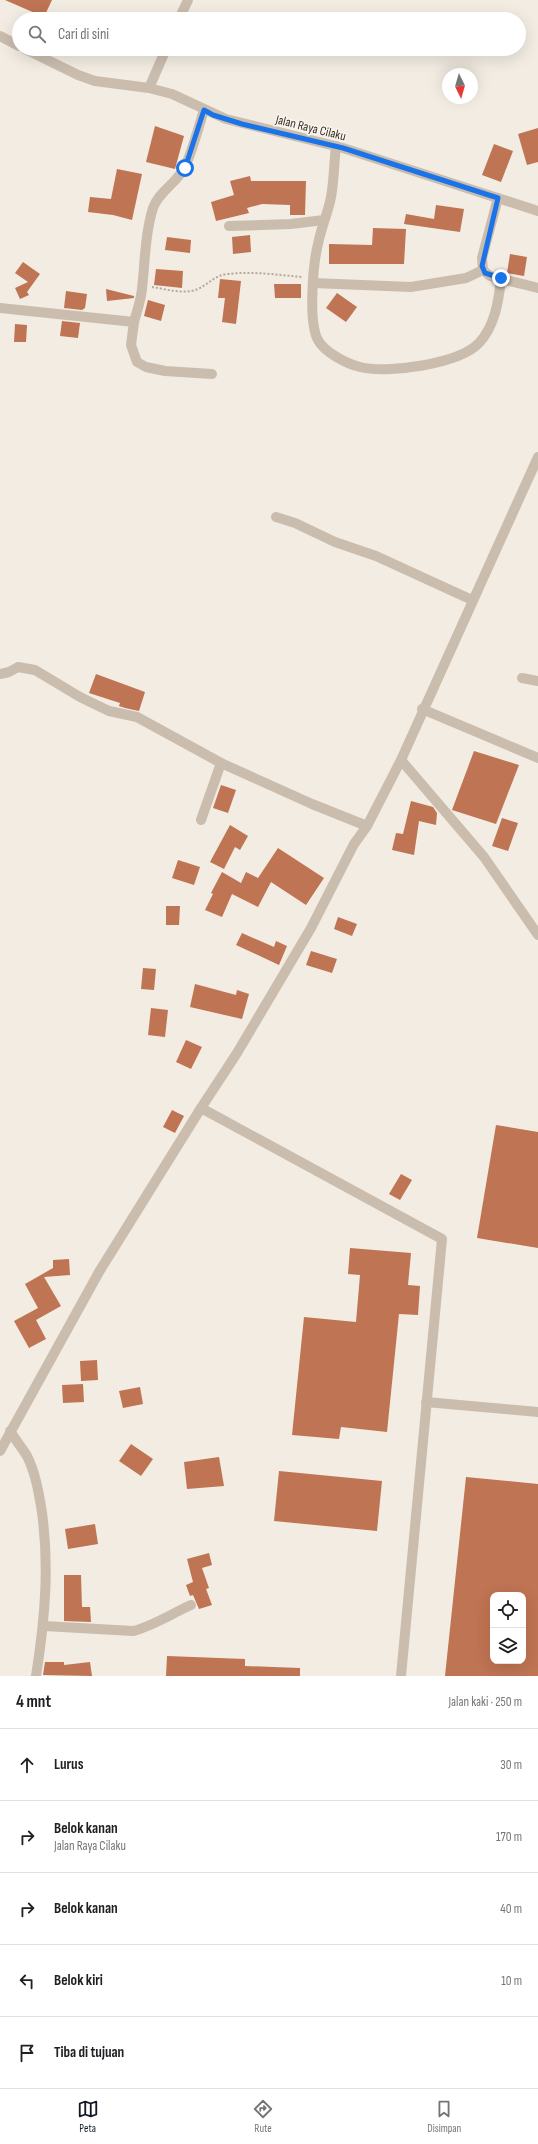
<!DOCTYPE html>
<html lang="id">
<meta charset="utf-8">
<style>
body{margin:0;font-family:"Sofia Sans Condensed",sans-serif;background:#f6f6f6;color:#202124}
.controls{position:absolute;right:12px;bottom:12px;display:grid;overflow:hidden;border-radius:8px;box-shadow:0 4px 16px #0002}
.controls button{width:36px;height:36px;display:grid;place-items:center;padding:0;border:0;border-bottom:1px solid #e0e0e0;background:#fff;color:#202124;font:20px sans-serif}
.compass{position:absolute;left:442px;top:68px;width:36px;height:36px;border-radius:50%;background:#fff;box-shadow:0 4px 16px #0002;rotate:175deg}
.stop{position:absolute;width:12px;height:12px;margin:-9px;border:3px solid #1a73e8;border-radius:50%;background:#fff}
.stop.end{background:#1a73e8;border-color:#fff;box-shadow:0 1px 4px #0008}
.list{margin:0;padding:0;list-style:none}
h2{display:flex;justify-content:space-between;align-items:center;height:52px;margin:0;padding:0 16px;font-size:17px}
h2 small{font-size:13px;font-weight:400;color:#757577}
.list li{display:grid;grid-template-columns:26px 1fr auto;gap:12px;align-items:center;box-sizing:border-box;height:72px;padding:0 16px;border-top:1px solid #e0e0e0}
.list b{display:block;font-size:15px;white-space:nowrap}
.list p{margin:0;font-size:13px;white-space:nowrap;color:#757577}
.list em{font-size:13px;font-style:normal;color:#757577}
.icon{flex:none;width:22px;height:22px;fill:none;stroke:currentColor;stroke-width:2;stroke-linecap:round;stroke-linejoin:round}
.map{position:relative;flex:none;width:538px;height:1676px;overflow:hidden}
.search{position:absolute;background:#fff;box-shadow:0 4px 16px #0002;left:12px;right:12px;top:12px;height:44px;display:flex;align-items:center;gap:10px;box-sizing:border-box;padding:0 14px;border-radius:22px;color:#757577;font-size:15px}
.sheet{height:412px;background:#fff}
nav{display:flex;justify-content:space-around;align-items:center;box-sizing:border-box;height:56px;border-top:1px solid #e0e0e0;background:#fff;font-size:11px;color:#757577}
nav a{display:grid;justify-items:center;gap:2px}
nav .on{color:#111827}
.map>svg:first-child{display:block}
.building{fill:#bf7453;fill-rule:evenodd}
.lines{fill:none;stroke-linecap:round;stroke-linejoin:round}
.path{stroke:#b6a798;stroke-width:2;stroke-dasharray:2 2;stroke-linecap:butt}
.minor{stroke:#cabdae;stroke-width:10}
.route{stroke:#1a73e8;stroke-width:5}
.labels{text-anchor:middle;stroke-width:3;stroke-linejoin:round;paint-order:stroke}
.street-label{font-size:13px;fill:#39312c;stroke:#faf5ee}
</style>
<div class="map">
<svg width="538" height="1676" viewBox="0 0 538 1676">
<rect width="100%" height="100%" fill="#f2ece2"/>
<g class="building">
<path d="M5,0H52L44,17Z"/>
<path d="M155,126L184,136L175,169L146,162Z"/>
<path d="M538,128V162L527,165L518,134Z"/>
<path d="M494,144L513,151L501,182L482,175Z"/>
<path d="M117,169L142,174L132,220L113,215L88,212L90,197L111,199Z"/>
<path d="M250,176L251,181H306L305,215H290V205L262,204L247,208L249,213L216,221L211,202L234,195L230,181Z"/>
<path d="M436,205L464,209L460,232L404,224L406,214L434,219Z"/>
<path d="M373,228L406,229L404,264H329V244L372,245Z"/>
<path d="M250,235L251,252L233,254L232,237Z"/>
<path d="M167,237L191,240L190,253L165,250Z"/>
<path d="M510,254L527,257L524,276L507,273Z"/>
<path d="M23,262L40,274L27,292L29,295L20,299L15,288L28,282L15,273Z"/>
<path d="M156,269L183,271L182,288L154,285Z"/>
<path d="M220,279L241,281L236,324L222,322L225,298H218Z"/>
<path d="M274,284H301V298H275Z"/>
<path d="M106,289L134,296V298L107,301Z"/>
<path d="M66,291L87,294L85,308L82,310L64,308Z"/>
<path d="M337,293L357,307L346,322L326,308Z"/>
<path d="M148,300L165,305L161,321L144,316Z"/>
<path d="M62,321L80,323L78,338L60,336Z"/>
<path d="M15,324L27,325L26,342H14Z"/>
<path d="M96,674L145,692L139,711L125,708L119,706L120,703L89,693Z"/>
<path d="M474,751L519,765L496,824L452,810Z"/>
<path d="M221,785L236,790L228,813L213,808Z"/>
<path d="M411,801L433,807L437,813L436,825L419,821L414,855L392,850L396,833L403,834Z"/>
<path d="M502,818L518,823L508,851L492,846Z"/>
<path d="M230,825L248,836L240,850L235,847L224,869L210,862Z"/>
<path d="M278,848L324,878L306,905L271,882L258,907L232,894L222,917L205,910L213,894L211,893L222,872L241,883L246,872L258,878Z"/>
<path d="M178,860L200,867L194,885L172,878Z"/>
<path d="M166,906H180L179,925H166Z"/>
<path d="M338,917L357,924L352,936L334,929Z"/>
<path d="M242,933L274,947L276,941L287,946L279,965L236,945Z"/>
<path d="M311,951L337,959L332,973L306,965Z"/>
<path d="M143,968L156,969L154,990L141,989Z"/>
<path d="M195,984L236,995L237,990L249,994L242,1019L190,1007Z"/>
<path d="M151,1008L168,1010L165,1037L148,1035Z"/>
<path d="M186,1040L202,1047L191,1069L176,1062Z"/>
<path d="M172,1110L184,1116L175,1133L163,1127Z"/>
<path d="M496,1125L538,1132V1248L477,1238Z"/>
<path d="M401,1174L412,1180L400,1200L389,1194Z"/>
<path d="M350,1248L411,1253L408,1285L420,1286L418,1315L399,1314L387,1432L341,1427L339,1439L292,1435L304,1317L356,1322L360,1275L348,1274Z"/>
<path d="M69,1259L70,1275L44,1277L61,1306L36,1320L46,1339L29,1348L14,1321L38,1308L25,1284L53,1268V1260Z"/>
<path d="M97,1360L98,1380L81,1381L80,1361Z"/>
<path d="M83,1384L84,1402L63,1403L62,1385Z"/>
<path d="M140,1387L143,1404L123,1408L119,1391Z"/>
<path d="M131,1444L153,1459L141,1476L119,1461Z"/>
<path d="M219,1457L224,1486L187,1489L184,1462Z"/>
<path d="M279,1471L382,1481L377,1531L274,1521Z"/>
<path d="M466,1477L538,1484V1676H445ZM493,1595H523V1661H493Z"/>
<path d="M95,1524L98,1544L68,1549L65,1529Z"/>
<path d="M209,1553L212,1565L202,1568L209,1588L206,1589L212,1605L199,1609L193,1595L190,1596L186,1585L193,1582L187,1559Z"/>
<path d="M64,1575H81L82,1607H90L91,1622L64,1621Z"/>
<path d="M167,1656L245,1659V1666L300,1668V1676H166Z"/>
<path d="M45,1662H64V1665L90,1662L92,1676L43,1675Z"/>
</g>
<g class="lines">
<path class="path" d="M152,287C166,289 184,295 198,289C209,284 215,275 228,274C253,271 278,275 302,277"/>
<g class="minor">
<path d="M179,19L188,0"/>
<path d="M0,36L19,46"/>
<path d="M25,49L78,75L95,81L149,88L172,94L226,119L343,148L538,211"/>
<path d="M149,88L166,49"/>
<path d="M336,146C334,163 334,181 331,197C328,213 321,228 318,244C313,264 308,322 318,340C324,352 347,364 360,367C387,374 459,364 479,343C495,326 499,300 501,278"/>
<path d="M498,198L482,258L483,270L490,276L538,288"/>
<path d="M229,226L291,224L324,220"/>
<path d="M313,283L411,287L466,278L483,270"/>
<path d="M0,308L134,322C137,311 141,300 142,289C145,262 145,234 153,208C159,191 177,183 185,167C193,149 198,129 204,110"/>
<path d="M134,322L131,345L137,362L146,367L165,371L212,374"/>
<path d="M276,517L295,523L335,542L376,556L472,600"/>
<path d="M0,674L9,672L18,667L35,670L80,697L109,711L137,717L221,763L312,804L367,826"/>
<path d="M522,678L538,681"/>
<path d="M422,709L538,758"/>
<path d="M401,760L484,857L538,935"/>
<path d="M201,820L221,763"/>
<path d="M201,1108L442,1239L401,1676"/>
<path d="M426,1402L538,1412"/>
<path d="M10,1431C15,1439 22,1448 27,1456C35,1472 38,1489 41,1506C50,1563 45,1619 36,1676"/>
<path d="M0,1451L99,1272L201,1108L237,1053L311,928L354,844L367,826L401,760L538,457"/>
<path d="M44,1626L133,1631C151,1627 173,1613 191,1605"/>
</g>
</g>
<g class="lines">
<path class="route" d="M185,168L204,110L213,115L242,124L343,148L498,198L482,266L485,273L501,278"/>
</g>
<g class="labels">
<g class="street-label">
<text transform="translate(311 127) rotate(14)" y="5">Jalan Raya Cilaku</text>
</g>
</g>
</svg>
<div class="controls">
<button><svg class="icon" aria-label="locate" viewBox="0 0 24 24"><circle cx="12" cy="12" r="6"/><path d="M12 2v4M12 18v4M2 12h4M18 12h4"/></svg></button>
<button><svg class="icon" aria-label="layers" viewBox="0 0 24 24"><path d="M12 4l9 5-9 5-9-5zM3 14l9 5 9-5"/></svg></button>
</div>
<svg class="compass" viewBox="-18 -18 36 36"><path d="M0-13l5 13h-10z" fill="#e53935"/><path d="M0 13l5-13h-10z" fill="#757577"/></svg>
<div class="stop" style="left:185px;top:168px"></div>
<div class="stop end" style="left:501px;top:278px"></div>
<div class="search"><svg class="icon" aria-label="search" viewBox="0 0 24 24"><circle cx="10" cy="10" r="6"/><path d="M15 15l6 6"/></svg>Cari di sini</div>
</div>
<section class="sheet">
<h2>4 mnt<small>Jalan kaki · 250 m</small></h2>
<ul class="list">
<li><svg class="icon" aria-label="ahead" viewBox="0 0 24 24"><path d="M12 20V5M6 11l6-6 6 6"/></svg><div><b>Lurus</b></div><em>30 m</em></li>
<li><svg class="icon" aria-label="right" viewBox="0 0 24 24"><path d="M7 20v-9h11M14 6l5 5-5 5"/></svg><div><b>Belok kanan</b><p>Jalan Raya Cilaku</p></div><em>170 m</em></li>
<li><svg class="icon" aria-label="right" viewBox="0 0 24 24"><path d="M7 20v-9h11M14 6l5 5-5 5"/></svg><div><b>Belok kanan</b></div><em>40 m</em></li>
<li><svg class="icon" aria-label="left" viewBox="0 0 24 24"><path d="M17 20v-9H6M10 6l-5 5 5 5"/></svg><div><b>Belok kiri</b></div><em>10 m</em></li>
<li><svg class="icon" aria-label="arrive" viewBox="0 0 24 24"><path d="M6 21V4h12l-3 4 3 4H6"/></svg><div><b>Tiba di tujuan</b></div></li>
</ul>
</section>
<nav>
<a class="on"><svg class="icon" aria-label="map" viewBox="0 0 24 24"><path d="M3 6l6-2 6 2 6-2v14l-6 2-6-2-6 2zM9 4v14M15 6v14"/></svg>Peta</a>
<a><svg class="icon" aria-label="directions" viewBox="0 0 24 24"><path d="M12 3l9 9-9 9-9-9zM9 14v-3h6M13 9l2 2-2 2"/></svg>Rute</a>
<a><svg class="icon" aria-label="saved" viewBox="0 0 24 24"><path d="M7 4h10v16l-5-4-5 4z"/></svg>Disimpan</a>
</nav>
